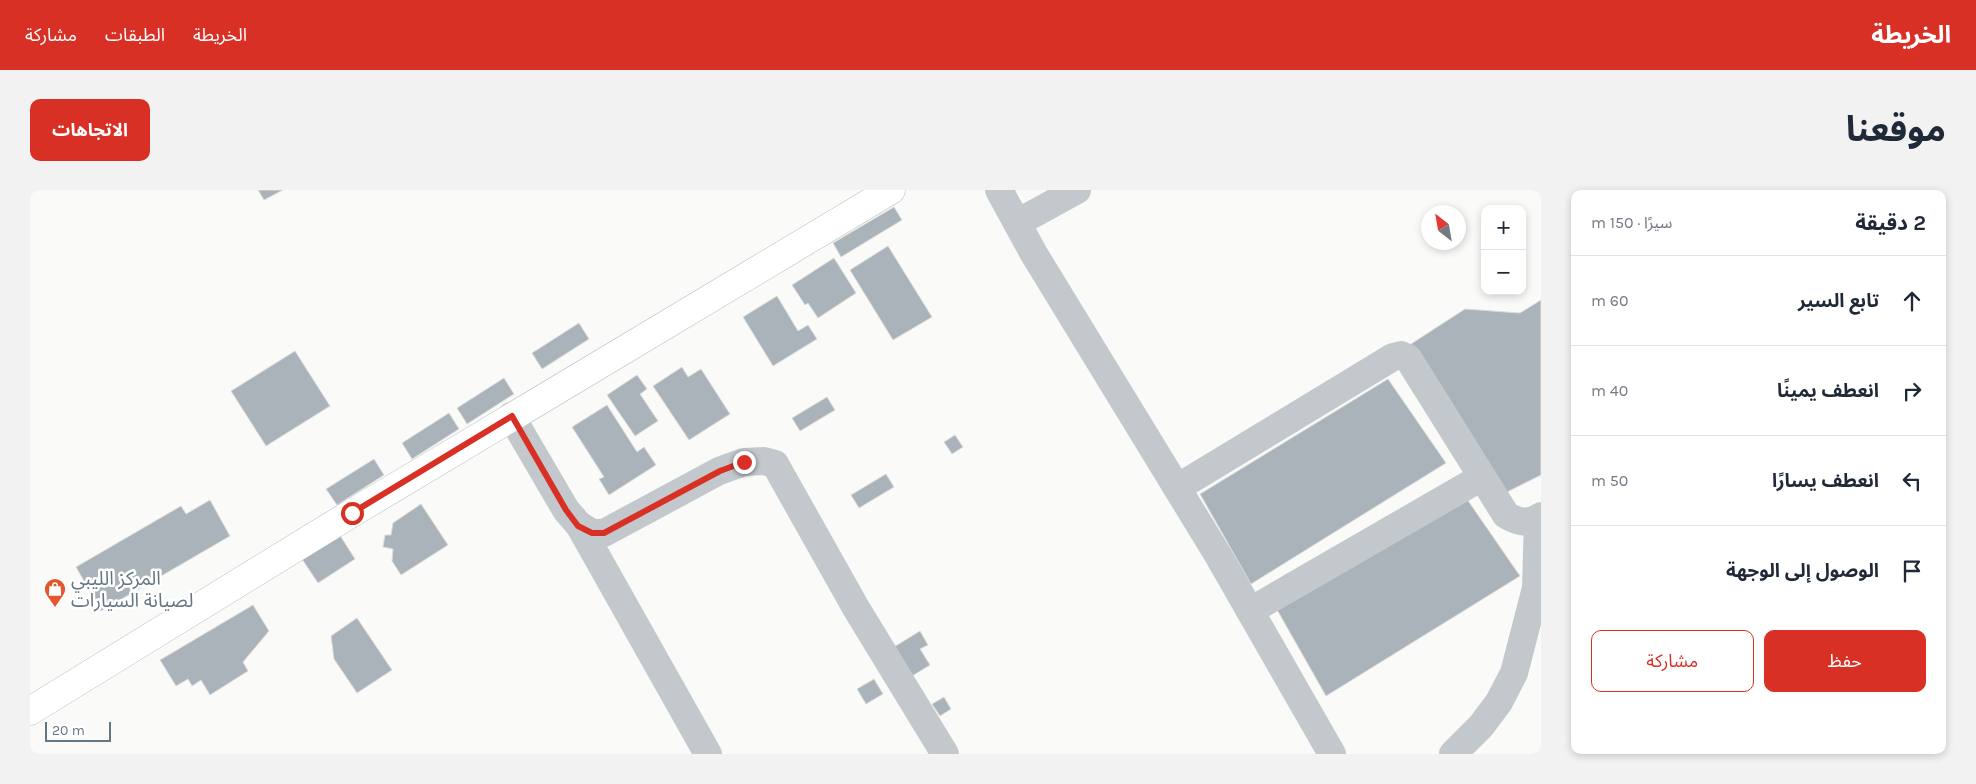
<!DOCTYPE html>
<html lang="ar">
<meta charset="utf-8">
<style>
body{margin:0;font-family:Karla,"Noto Sans Arabic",sans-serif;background:#f2f2f3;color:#1f2937;direction:rtl}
.controls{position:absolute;right:15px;top:15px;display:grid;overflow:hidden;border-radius:10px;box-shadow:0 2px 8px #0003}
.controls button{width:45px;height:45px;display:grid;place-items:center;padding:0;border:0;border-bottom:1px solid #e0e1e3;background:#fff;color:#1f2937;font:25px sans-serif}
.compass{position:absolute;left:1391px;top:15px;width:45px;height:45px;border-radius:50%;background:#fff;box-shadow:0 2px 8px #0003;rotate:329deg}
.scale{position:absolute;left:15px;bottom:12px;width:66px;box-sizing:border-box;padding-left:5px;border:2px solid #657683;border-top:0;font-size:14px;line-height:18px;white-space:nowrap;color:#657683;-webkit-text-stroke:4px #fff;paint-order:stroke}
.stop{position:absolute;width:15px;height:15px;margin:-11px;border:4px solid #d93025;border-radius:50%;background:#fff}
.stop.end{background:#d93025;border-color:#fff;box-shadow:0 1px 5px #0008}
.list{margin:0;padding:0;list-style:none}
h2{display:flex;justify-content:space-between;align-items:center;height:65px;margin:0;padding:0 20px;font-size:21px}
h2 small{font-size:16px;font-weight:400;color:#747a83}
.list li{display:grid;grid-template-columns:32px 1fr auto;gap:15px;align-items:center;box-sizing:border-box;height:90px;padding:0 20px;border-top:1px solid #e0e1e3}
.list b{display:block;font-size:19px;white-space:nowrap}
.list em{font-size:16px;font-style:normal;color:#747a83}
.actions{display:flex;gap:10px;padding:15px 20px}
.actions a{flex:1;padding:11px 0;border:1px solid #d93025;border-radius:10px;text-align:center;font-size:18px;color:#d93025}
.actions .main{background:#d93025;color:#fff}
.icon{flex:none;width:28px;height:28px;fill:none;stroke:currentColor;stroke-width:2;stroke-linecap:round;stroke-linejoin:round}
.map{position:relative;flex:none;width:1511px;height:564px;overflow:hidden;direction:ltr;border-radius:10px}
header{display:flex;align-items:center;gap:30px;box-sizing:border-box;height:70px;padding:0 25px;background:#d93025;color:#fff}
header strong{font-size:24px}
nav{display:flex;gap:28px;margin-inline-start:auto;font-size:18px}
.intro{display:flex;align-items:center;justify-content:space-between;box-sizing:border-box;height:120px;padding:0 30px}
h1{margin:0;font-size:35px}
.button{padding:12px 22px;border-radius:10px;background:#d93025;color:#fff;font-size:18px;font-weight:700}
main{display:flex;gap:30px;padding:0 30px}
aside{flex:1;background:#fff;border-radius:10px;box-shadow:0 2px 8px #0003}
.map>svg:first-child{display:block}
.building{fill:#aab3b9;stroke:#dcdcda}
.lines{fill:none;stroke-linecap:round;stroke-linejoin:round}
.major-casing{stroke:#b5babe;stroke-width:29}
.minor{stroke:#c3c8cc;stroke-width:28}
.major{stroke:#fff;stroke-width:28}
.route{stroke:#d93025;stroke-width:6}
.labels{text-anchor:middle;stroke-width:5;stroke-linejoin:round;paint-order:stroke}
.poi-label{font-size:19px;fill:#657683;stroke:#fff;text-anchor:start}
</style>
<header>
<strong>الخريطة</strong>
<nav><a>الخريطة</a><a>الطبقات</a><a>مشاركة</a></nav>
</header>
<div class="intro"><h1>موقعنا</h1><a class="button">الاتجاهات</a></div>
<main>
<aside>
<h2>2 دقيقة<small>سيرًا · 150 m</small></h2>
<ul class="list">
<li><svg class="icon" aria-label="ahead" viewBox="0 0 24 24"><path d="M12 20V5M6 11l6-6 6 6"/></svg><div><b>تابع السير</b></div><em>60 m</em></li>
<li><svg class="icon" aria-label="right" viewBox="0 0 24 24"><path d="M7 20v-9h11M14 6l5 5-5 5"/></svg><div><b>انعطف يمينًا</b></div><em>40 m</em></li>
<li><svg class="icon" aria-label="left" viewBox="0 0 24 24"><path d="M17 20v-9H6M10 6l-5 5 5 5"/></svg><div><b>انعطف يسارًا</b></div><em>50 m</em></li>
<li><svg class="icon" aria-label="arrive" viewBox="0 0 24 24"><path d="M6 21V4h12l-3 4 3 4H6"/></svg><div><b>الوصول إلى الوجهة</b></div></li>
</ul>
<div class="actions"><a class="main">حفظ</a><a>مشاركة</a></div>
</aside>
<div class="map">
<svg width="1511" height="564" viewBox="0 0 1511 564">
<rect width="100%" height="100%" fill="#fafaf8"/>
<g class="building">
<path d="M228,0H253L234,10Z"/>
<path d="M864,17L872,30L811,67L803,53Z"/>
<path d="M858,56L902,127L863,150L820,80Z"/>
<path d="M804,68L826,103L788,128L778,113L775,115L762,95Z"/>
<path d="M747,106L768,141L778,135L787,149L743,176L713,127Z"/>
<path d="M1511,110V285L1475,303L1381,154L1435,119L1490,123Z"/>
<path d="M549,133L559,149L512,179L502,163Z"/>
<path d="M265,161L300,216L236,256L201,201Z"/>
<path d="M652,177L658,187L671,179L700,224L659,250L623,196Z"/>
<path d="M607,185L617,199L610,204L628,231L605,246L577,205Z"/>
<path d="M474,188L484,204L437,234L427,218Z"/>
<path d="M1358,189L1416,273L1221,394L1170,304Z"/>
<path d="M797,207L805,220L770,241L762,228Z"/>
<path d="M577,215L607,262L614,257L626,275L579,305L569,289L574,287L542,237Z"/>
<path d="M419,223L429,239L382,269L372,253Z"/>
<path d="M925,245L933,257L922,264L914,252Z"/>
<path d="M344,269L354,285L307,315L296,299Z"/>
<path d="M856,284L864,297L829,318L821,305Z"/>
<path d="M1430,299L1490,386L1296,506L1241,409Z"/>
<path d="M180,310L200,346L71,421L46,377L151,316L156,324Z"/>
<path d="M391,314L418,355L371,385L362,371L363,359L353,357L355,345H361L363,333Z"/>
<path d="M309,344L325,369L288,393L272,369Z"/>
<path d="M223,415L239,441L213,472L218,481L180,505L171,490L162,496L158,489L146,496L130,470Z"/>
<path d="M327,428L362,480L327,503L304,469L301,446Z"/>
<path d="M890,441L898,455L890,459L900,475L882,486L864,457Z"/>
<path d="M844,489L853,504L836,514L827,499Z"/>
<path d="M914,507L921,519L910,526L902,514Z"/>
</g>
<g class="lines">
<g class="major-casing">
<path id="major" d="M0,521L322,323L861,0"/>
</g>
<g class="minor">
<path d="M969,0L1004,64L1188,365L1302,564"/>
<path d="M987,33L1047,0"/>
<path d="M481,226L536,320L549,335L562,343H574L689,281L714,272L734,271L745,274L826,418L915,564"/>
<path d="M1147,298L1363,167L1371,165L1378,168L1476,325C1488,332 1498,335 1511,326"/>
<path d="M549,335L678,564"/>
<path d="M1220,421L1452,287"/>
<path d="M1423,564L1451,536L1469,512L1484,483L1506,398L1508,329"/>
</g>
<use href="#major" class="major"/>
</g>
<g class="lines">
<path class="route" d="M322,323L482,226L536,320L548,336L562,343H574L690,281L714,272"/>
</g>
<defs>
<g id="shop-pin" transform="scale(1.125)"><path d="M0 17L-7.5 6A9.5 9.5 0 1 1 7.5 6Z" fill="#e4572e" stroke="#fff"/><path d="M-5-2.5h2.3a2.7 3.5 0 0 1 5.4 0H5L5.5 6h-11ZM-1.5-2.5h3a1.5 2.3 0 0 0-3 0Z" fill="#fff"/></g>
</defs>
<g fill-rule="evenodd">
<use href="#shop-pin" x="25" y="399"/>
</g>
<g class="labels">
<g class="poi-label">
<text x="41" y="395">المركز الليبي<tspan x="41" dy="22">لصيانة السيارات</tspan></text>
</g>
</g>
</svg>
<div class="controls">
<button>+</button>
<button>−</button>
</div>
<svg class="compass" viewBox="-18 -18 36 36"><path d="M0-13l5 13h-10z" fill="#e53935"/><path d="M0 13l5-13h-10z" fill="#747a83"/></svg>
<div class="scale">20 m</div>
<div class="stop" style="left:322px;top:323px"></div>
<div class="stop end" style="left:714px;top:272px"></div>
</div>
</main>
